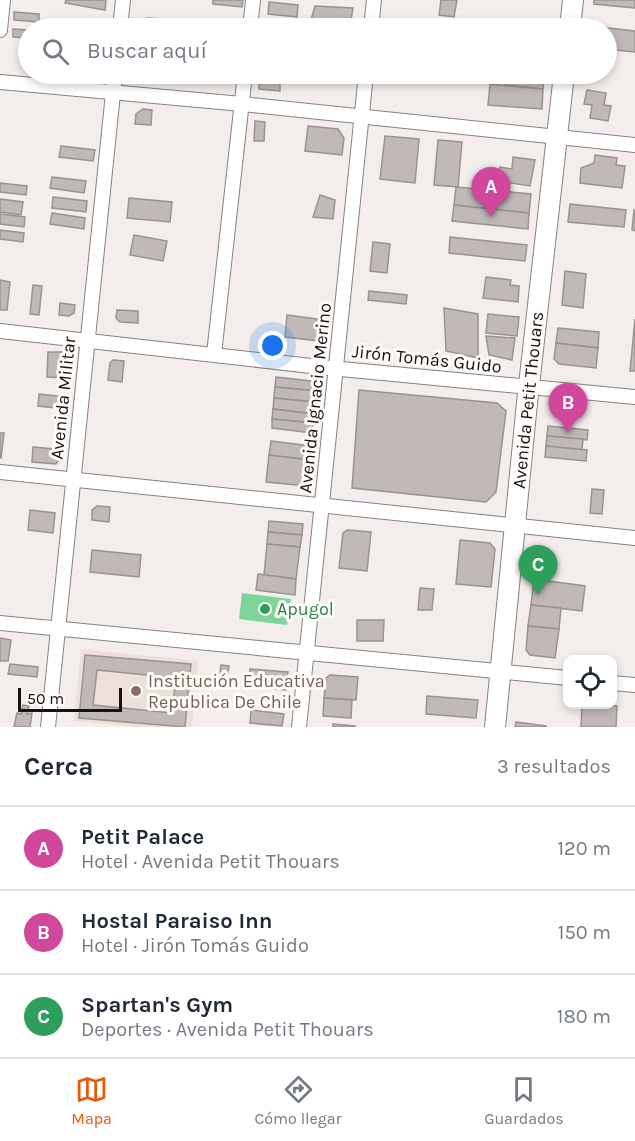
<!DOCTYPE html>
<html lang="es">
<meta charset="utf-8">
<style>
body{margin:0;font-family:Karla,sans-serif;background:#f6f6f7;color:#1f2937}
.controls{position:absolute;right:18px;bottom:18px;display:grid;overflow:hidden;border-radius:12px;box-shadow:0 3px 9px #0003}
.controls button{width:54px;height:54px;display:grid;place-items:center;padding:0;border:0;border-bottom:2px solid #e0e1e3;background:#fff;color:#1f2937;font:30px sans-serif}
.scale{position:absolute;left:18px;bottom:15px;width:104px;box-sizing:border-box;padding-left:6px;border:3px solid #141212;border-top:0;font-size:16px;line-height:21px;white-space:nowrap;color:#141212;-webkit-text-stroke:4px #fffbf9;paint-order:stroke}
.you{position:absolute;left:273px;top:346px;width:21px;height:21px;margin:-15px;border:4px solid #fff;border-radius:50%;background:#1a73e8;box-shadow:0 0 0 9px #1a73e833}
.badge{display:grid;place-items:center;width:39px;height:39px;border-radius:50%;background:#ea580c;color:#fff;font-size:20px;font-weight:700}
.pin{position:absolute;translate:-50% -50px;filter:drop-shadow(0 2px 3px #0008)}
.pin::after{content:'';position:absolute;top:32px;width:21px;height:18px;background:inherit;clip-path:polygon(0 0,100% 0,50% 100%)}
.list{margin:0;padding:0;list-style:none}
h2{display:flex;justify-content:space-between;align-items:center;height:78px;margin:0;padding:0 24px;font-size:26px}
h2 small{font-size:20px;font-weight:400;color:#747a83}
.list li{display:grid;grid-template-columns:39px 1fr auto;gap:18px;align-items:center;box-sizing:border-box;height:84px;padding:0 24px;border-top:2px solid #e0e1e3}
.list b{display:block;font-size:22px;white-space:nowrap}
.list p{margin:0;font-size:20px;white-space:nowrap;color:#747a83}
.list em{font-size:20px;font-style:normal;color:#747a83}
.icon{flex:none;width:33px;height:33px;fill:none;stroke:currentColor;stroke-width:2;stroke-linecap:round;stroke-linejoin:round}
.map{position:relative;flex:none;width:635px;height:727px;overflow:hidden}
.search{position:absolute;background:#fff;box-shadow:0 3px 9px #0003;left:18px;right:18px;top:18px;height:66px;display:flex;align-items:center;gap:15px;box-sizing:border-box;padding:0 21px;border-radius:33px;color:#747a83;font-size:22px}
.sheet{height:330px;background:#fff}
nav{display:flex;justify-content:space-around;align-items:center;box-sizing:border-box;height:84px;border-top:2px solid #e0e1e3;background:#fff;font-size:16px;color:#747a83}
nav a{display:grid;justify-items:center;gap:3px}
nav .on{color:#ea580c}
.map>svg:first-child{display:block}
.built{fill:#eddfd9}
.green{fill:#7fd599}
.building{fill:#c0b9b8;stroke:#989290;stroke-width:1.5;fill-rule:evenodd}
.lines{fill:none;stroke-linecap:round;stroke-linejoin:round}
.minor-casing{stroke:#878280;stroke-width:16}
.secondary-casing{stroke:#878280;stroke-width:22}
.minor{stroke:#fff;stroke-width:14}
.secondary{stroke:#fff;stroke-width:20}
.leisure-dot{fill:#2e9e5b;stroke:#fffbf9;stroke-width:2}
.education-dot{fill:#8d6e63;stroke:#fffbf9;stroke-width:2}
.labels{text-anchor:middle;stroke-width:6;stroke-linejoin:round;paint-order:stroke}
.street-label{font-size:18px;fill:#141212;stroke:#fffbf9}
.leisure-label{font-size:18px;fill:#27864d;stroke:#fffbf9;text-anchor:start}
.education-label{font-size:18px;fill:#785e54;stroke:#fffbf9;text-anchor:start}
</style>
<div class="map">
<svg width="635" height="727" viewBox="0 0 635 727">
<rect width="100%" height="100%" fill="#f3edeb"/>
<path class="built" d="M81,649L198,661L192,727H137L74,721Z"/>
<path class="green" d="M242,593L291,599L287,625L239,619Z"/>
<g class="building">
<path d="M66,0H106L105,10L65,3Z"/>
<path d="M213,0H243L242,7L213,4Z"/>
<path d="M441,0H457L454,17L439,15Z"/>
<path d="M594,0H635V8L594,4Z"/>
<path d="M269,2L298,5L297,17L268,14Z"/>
<path d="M315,6L353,8L350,26L311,20Z"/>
<path d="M14,12L39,14V22L14,20Z"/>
<path d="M147,18L178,20L179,28H146Z"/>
<path d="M210,20L239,23V28H209Z"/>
<path d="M262,25L291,27V28H261Z"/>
<path d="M591,26L635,31V52L606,49V28H590Z"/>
<path d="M13,29L28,30V38L13,37Z"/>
<path d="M507,74H545L543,89L505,85Z"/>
<path d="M259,78L280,79V91L259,89Z"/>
<path d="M490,84L543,89L542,109L488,105Z"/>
<path d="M587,90L606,93L604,105L611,106L608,121L590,118L592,105L584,104Z"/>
<path d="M143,109L152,110L151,125L135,124L136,114Z"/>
<path d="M255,121L265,122L264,141H254Z"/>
<path d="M308,126L338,129L344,138L342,155L305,151Z"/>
<path d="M385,136L419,139L415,183L380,179Z"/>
<path d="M438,140L462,142L458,187L434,185Z"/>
<path d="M61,146L95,150L93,161L59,157Z"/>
<path d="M595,155L617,158L616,165L625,166L622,188L580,183L581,168L594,163Z"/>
<path d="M513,157L535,160L530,186L498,181L500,167L512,169Z"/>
<path d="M52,177L86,181L84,193L50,188Z"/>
<path d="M0,183L27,186L26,195L0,192Z"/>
<path d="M456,187L531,194L529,213L454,205Z"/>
<path d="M320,195L335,200L333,219L313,217Z"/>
<path d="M53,197L87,201L86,212L52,208Z"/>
<path d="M129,198L172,202L170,222L127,218Z"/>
<path d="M0,199L23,202L21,215L0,212Z"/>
<path d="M570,204L626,210L624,227L568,222Z"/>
<path d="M454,205L529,213L528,229L452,221Z"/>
<path d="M634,210L635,211V231L632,230Z"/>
<path d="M52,213L85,218L84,229L50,224Z"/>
<path d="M0,214L25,217L24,227L0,224Z"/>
<path d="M0,230L24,233L23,242L0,239Z"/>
<path d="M134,235L167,241L163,261L130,255Z"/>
<path d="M450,237L527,245L525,261L449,253Z"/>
<path d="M373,242L390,244L387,273L370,271Z"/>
<path d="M565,271L586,274L583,308L562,305Z"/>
<path d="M486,277L511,280L510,285L519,286L518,302L483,298Z"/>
<path d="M0,280L10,282L7,310H0Z"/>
<path d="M33,285L42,286L39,315L30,314Z"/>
<path d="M369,291L407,295L406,304L368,300Z"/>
<path d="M60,303L75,305L74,313L69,316L59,315Z"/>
<path d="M444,308L478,314V358L446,351Z"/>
<path d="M117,310L138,311V323L120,322L116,318Z"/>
<path d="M488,314L519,317L517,336L486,333Z"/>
<path d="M287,315L324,320L322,338L319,341L285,337Z"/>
<path d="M635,319V371H630Z"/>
<path d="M558,328L599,332L598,348L556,343Z"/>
<path d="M486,336L515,338L512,360L489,355Z"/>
<path d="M556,343L598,348L596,368L559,364L554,359Z"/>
<path d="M48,352H68V378L47,377Z"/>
<path d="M113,360L124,361L122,382L108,380L110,363Z"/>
<path d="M276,377L311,381L317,386L316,391L275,387Z"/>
<path d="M275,387L316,391L315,402L274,398Z"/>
<path d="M359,390L497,403L506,411L496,492L486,502L352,488Z"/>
<path d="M39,394L66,397L65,409L38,406Z"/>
<path d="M274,398L315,402L314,414L273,409Z"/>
<path d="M273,409L314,414L313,423L272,419Z"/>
<path d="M272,419L313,423L312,433L272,428Z"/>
<path d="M548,426L588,430L587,440L547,436Z"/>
<path d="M0,433H4L1,458L0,457Z"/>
<path d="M547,436L583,439L582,450L546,446Z"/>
<path d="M271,441L311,446L309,460L269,455Z"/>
<path d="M546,446L587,450L586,461L545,457Z"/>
<path d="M33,447L65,450L56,464L32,462Z"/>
<path d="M269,455L309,460L307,486L266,482Z"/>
<path d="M592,489L604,490L602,514L590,513Z"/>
<path d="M97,506L110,507L109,522L92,520V510Z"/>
<path d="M30,510L55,513L53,533L28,530Z"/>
<path d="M269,521L303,524L302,535L268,532Z"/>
<path d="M347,530L371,532L367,571L339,568L343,533Z"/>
<path d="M268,532L302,535L300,547L267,544Z"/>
<path d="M460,540L490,543L495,549L491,587L456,584Z"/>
<path d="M267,544L300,547L296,579L264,575Z"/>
<path d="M92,550L141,555L139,577L90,572Z"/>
<path d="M258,574L296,579L295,595L256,590Z"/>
<path d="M534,579L585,586L582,611L531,605Z"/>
<path d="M420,588L434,589L432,610H418Z"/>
<path d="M531,605L561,608L559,629L528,626Z"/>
<path d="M357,620H384L383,641H357Z"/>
<path d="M528,626L559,629L555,658L530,655L526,650Z"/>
<path d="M0,638L11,640L8,661H0Z"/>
<path d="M85,655L191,664L185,727L79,718ZM97,670L176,678L172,713L93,705Z"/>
<path d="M10,664L38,667L37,677L8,674Z"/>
<path d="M221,665L229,666L226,684L219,681Z"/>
<path d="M250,669L288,672L286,690L249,686Z"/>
<path d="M330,675L358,677L356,700L324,698L326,678Z"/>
<path d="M427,696L478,700L476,718L426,714Z"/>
<path d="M324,698L352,700L351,718L323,716Z"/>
<path d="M582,704L617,706L616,727H581Z"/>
<path d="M23,705L29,706L27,714L32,713L30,727H14L17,713L21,714Z"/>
<path d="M251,710L284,714L282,726L250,723Z"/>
<path d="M516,722L546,726V727H515Z"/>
<path d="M333,724L355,726V727H333Z"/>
</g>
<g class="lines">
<g class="minor-casing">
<g id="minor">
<path d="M120,28L123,0"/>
<path d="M250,28L253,0"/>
<path d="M371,28L374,0"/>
<path d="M0,30L3,0"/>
<path d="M0,82L242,104L635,145"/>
<path d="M0,331L320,367L635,397"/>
<path d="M214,354L245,74"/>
<path d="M0,472L635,538"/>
<path d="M0,623L568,678"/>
<path d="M612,683L635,685"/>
<path d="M48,727L115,74"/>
<path d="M299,727L366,74"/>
</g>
</g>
<g class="secondary-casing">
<g id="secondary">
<path d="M570,28L573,0"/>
<path d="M495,727L527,403L564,74"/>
</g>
</g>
<use href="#minor" class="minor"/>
<use href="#secondary" class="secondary"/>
</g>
<circle class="leisure-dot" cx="265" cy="609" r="6"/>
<circle class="education-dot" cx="136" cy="691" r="6"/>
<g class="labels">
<g class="street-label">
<text transform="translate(427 359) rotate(6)" y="6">Jirón Tomás Guido</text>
<text transform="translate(63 398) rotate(-84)" y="6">Avenida Militar</text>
<text transform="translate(315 398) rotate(-84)" y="6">Avenida Ignacio Merino</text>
<text transform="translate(528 400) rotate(-84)" y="6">Avenida Petit Thouars</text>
</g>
<g class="leisure-label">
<text x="277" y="615">Apugol</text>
</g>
<g class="education-label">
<text x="148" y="687">Institución Educativa<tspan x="148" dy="21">Republica De Chile</tspan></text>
</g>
</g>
</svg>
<div class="controls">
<button><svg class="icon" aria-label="locate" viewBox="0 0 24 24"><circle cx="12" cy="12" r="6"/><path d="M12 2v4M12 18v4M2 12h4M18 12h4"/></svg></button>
</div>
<div class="scale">50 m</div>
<div class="you"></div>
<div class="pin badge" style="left:491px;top:217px;background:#d1479c">A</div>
<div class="pin badge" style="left:568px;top:433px;background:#d1479c">B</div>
<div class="pin badge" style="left:538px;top:595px;background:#2e9e5b">C</div>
<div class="search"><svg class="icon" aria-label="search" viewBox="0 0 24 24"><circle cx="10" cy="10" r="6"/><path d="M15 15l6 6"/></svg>Buscar aquí</div>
</div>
<section class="sheet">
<h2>Cerca<small>3 resultados</small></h2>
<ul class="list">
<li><span class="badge" style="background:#d1479c">A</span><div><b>Petit Palace</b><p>Hotel · Avenida Petit Thouars</p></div><em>120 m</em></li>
<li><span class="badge" style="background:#d1479c">B</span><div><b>Hostal Paraiso Inn</b><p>Hotel · Jirón Tomás Guido</p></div><em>150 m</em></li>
<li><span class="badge" style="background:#2e9e5b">C</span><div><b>Spartan's Gym</b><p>Deportes · Avenida Petit Thouars</p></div><em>180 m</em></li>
</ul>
</section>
<nav>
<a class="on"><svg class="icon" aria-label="map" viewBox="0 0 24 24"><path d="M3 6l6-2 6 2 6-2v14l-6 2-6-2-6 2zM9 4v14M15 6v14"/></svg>Mapa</a>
<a><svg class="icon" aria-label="directions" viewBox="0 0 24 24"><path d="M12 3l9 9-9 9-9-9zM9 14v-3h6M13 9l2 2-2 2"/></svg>Cómo llegar</a>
<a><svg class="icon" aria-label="saved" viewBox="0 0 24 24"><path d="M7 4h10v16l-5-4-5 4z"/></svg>Guardados</a>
</nav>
